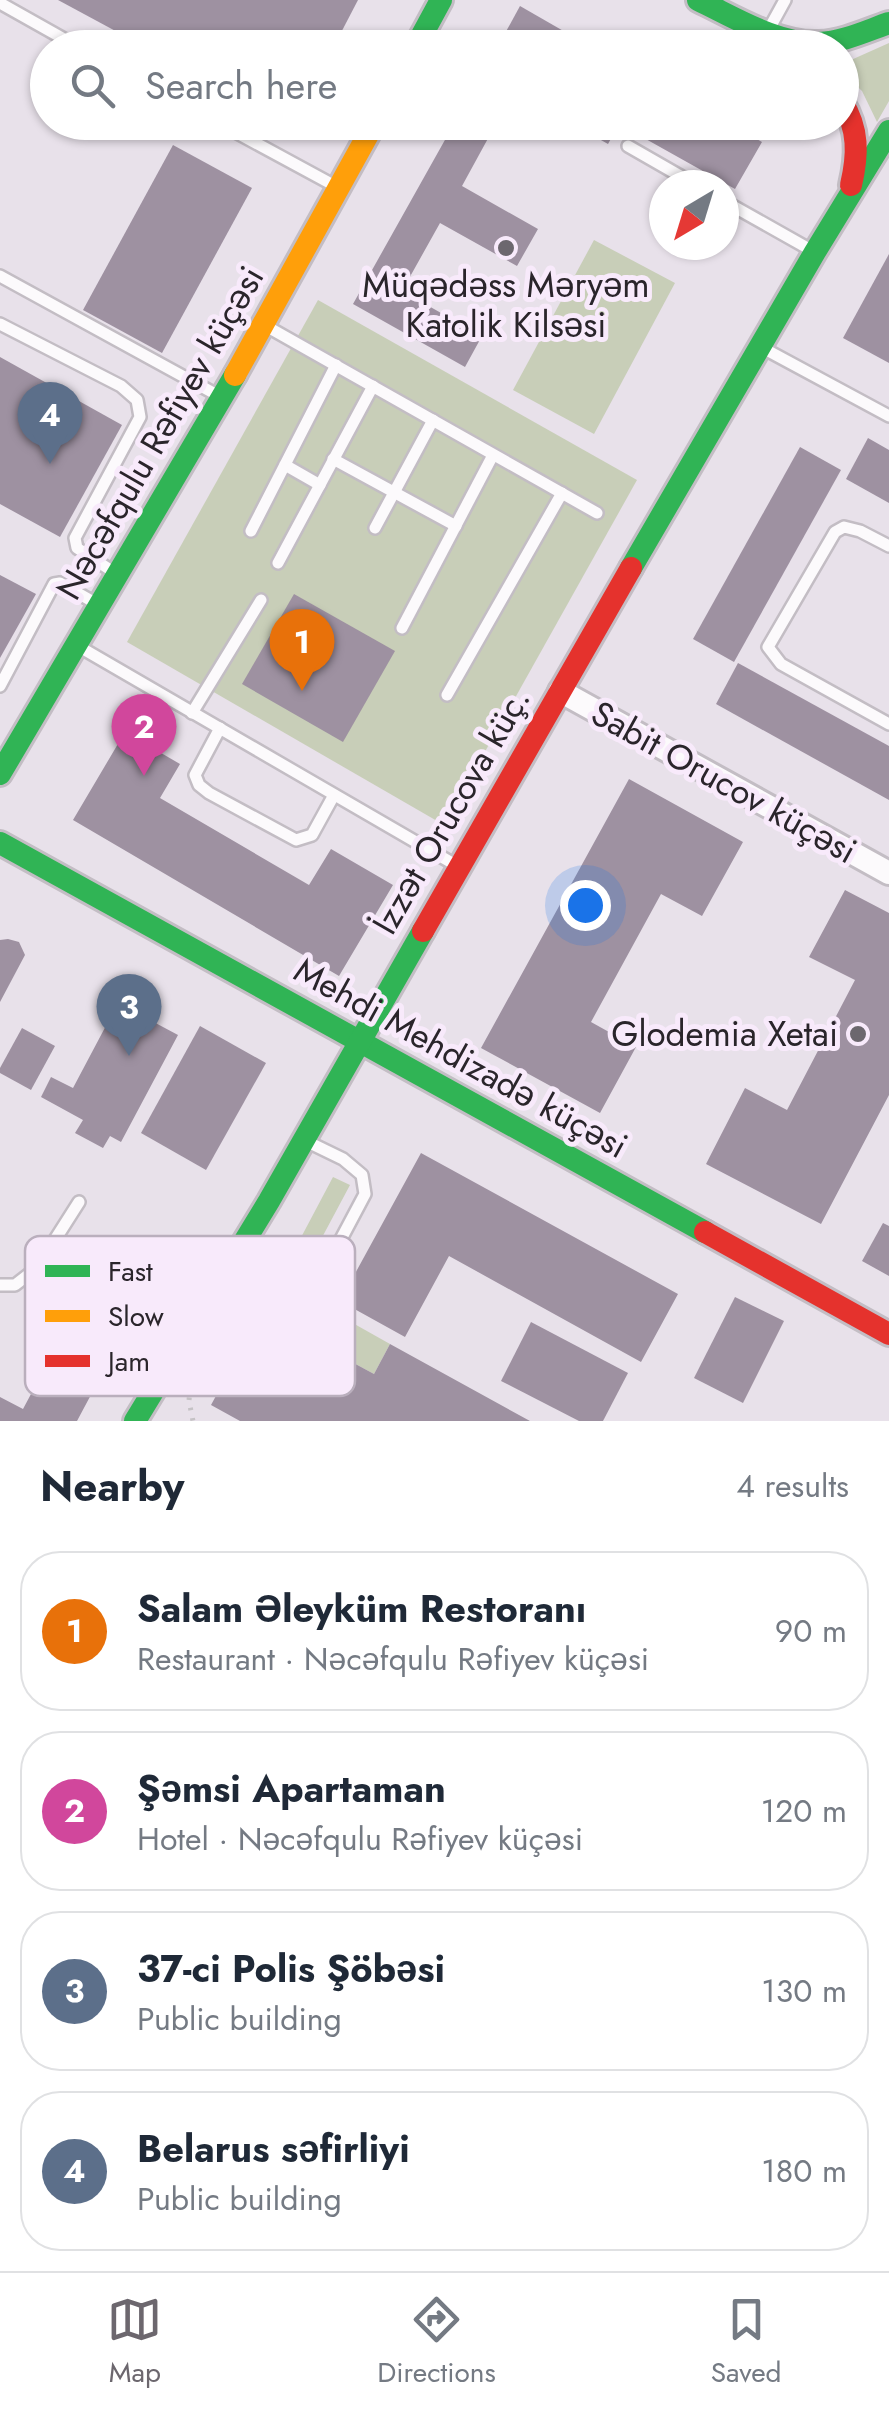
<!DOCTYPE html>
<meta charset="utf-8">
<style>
body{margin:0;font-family:Jost,sans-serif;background:#f6f6f7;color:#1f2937}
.compass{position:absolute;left:649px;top:170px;width:90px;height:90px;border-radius:50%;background:#fff;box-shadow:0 2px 8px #0004;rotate:218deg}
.you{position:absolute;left:585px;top:905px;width:35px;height:35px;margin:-25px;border:8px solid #fff;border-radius:50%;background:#1a73e8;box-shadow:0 0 0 15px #1a73e833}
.badge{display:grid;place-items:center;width:65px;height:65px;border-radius:50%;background:#6c676e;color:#fff;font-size:32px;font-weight:700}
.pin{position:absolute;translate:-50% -82px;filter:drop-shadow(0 2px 5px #0008)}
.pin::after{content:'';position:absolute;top:52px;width:35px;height:30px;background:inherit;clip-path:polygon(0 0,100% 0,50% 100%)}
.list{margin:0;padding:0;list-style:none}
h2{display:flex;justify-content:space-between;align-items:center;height:130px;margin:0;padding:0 40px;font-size:42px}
h2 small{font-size:32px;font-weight:400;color:#747a83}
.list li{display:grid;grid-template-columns:65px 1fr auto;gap:30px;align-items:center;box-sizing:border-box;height:160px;margin:0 20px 20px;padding:0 20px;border:2px solid #e0e1e3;border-radius:40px}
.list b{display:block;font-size:38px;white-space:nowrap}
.list p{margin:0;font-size:32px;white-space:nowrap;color:#747a83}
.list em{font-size:32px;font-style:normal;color:#747a83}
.icon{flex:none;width:55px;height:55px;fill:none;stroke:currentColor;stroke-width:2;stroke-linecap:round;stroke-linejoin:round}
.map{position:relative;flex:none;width:889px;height:1421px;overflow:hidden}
.search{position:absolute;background:#fff;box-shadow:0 2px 8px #0004;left:30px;right:30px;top:30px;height:110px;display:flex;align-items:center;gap:25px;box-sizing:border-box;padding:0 35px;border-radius:55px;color:#747a83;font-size:38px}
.sheet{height:850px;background:#fff}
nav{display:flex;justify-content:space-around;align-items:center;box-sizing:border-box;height:140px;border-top:2px solid #e0e1e3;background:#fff;font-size:28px;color:#747a83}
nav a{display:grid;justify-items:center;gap:5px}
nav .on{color:#6c676e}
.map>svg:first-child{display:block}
.green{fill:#c8ceb8}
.building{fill:#9e91a1}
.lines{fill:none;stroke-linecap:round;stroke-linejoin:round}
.lane-casing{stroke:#c3bdc4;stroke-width:16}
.street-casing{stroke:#c3bdc4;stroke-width:28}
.fast-casing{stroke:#c3bdc4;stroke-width:28}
.slow-casing{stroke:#c3bdc4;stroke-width:28}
.jam-casing{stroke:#c3bdc4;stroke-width:28}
.path{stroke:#c5c2c5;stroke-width:5;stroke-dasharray:2.5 8;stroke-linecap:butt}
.lane{stroke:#fcfafc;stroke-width:11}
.street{stroke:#fcfafc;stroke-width:22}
.fast{stroke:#30b455;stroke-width:22}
.slow{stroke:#ff9f0a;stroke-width:22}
.jam{stroke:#e5322d;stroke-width:22}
.poi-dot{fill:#6c676e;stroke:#f8eafb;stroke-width:4}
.labels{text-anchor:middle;stroke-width:10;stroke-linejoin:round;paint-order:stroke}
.poi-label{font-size:35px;fill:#2a252b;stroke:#f8eafb}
.street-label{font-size:35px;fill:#2a252b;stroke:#f8eafb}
.key{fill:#f8eafb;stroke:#baafbd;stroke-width:2.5}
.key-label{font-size:28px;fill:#2a252b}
</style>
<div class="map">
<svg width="889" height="1421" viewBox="0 0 889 1421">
<rect width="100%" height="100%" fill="#e8e1ea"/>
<g class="green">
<path d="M889,43V101L877,122L862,91L842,72V64Z"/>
<path d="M594,240L675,283L594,434L513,390Z"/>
<path d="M318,300L637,480L444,825L127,642Z"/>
<path d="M333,1177L350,1185L294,1290L390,1344L374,1374L261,1313Z"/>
</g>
<g class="building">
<path d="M58,0H358L333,48H147Z"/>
<path d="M520,6L593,48H497Z"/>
<path d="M455,122H497L462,186L538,229L517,266L440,223L402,291L482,336L465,367L353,304Z"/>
<path d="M569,122H727L762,142L735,189L619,124L608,144Z"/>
<path d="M173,145L252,188L162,353L83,310Z"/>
<path d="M889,254V363L843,338Z"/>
<path d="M0,357L122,425L60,537L0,504Z"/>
<path d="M868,438L889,450V503L846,479Z"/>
<path d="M800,447L841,470L734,662L693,639Z"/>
<path d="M0,575L36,594L0,658Z"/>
<path d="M294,594L395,651L343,742L242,684Z"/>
<path d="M738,663L889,746V800L716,704Z"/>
<path d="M125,732L180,764L160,798L309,885L331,849L393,885L339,976L73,820Z"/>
<path d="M629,779L743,842L702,916L661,894L591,1022L636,1047L600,1113L481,1048Z"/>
<path d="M845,890L889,913V1095L821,1224L706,1164L745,1088L787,1110L855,980L809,957Z"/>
<path d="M8,939L19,942L25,955L0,1002V940Z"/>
<path d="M118,1003L178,1035L121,1142L110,1136L103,1148L75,1133L83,1120L41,1097L51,1077L73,1088Z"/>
<path d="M200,1026L266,1063L206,1170L141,1133Z"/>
<path d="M22,1028L55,1046L31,1090L0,1073V1068Z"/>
<path d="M421,1153L678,1294L641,1362L449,1256L405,1337L340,1301Z"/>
<path d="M883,1223L889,1226V1276L862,1261Z"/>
<path d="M735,1297L784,1321L743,1403L694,1378Z"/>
<path d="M261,1313L374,1374L390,1344L530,1421H240L211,1405Z"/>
<path d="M531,1322L628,1373L603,1421H579L501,1381Z"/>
<path d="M46,1366L93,1391L77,1421H0V1397L23,1409Z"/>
</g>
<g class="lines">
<g class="lane-casing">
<g id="lane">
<path d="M0,3L80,48"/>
<path d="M768,31L785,0"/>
<path d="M217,122L337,187"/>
<path d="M628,146L696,185"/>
<path d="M724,201L811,250"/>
<path d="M0,276L219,396"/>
<path d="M0,324L121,386L137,400L140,417L75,538L77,548L115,573"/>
<path d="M266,326L597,513"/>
<path d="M761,347L889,416"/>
<path d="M333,459L456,526"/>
<path d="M285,465L320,485"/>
<path d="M375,528L433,420"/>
<path d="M251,531L336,365"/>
<path d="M889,546L860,531L844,527L835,532L768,647L781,664L889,724"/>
<path d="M278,563L373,386"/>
<path d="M402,628L493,455"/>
<path d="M78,646L459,867"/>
<path d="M0,686L54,584L60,583L97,604"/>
<path d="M447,695L562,493"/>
<path d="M192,713L261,600"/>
<path d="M220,728L195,775L199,785L209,793L296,840L312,835L334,795"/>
<path d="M308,1142L343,1159L362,1175L365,1194L313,1292"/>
<path d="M0,1285H15L37,1268L79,1202"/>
</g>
</g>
<g class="street-casing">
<path id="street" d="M560,691L889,873"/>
</g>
<g class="fast-casing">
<g id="fast">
<path d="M698,0C734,17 778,45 819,43C843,42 866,31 889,23"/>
<path d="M415,48L441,0"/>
<path d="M631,568L815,252L889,131"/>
<path d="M0,774L235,375"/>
<path d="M0,843L705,1232"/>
<path d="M135,1421L269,1201L423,931"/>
</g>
</g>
<g class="slow-casing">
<path id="slow" d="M235,375L375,122"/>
</g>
<g class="jam-casing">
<g id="jam">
<path d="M842,102C859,129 858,155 851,185"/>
<path d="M423,931L631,568"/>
<path d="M705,1232L889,1334"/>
</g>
</g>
<path class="path" d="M190,1387L189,1401L193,1421"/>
<use href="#lane" class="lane"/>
<use href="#street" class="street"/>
<use href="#fast" class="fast"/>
<use href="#slow" class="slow"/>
<use href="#jam" class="jam"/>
</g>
<g class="poi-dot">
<circle cx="506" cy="248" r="10"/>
<circle cx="858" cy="1034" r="10"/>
</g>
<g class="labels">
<g class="poi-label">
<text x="506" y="297">Müqədəss Məryəm<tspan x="506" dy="40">Katolik Kilsəsi</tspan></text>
<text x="838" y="1046" text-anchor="end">Glodemia Xetai</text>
</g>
<g class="street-label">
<text transform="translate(160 433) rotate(-60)" y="12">Nəcəfqulu Rəfiyev küçəsi</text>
<text transform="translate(724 782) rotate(29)" y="12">Sabit Orucov küçəsi</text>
<text transform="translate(451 811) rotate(-60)" y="12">İzzət Orucova küç.</text>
<text transform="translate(461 1058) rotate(29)" y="12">Mehdi Mehdizadə küçəsi</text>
</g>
</g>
<rect x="25" y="1236" width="330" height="160" rx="15" class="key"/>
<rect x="45" y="1265" width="45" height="12" fill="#30b455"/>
<rect x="45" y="1310" width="45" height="12" fill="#ff9f0a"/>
<rect x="45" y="1355" width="45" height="12" fill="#e5322d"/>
<g class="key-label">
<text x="108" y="1281">Fast</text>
<text x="108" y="1326">Slow</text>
<text x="108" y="1371">Jam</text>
</g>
</svg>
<svg class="compass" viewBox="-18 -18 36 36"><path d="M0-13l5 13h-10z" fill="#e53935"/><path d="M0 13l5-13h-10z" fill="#747a83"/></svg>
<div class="you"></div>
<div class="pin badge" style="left:302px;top:691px;background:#e8710a">1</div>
<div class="pin badge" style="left:144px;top:776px;background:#d1479c">2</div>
<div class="pin badge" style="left:129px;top:1056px;background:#5c6f8a">3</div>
<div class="pin badge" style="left:50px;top:464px;background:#5c6f8a">4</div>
<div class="search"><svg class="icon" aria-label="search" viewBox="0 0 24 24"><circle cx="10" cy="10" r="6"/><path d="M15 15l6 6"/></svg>Search here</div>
</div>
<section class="sheet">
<h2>Nearby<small>4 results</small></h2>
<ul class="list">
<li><span class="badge" style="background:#e8710a">1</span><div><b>Salam Əleyküm Restoranı</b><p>Restaurant · Nəcəfqulu Rəfiyev küçəsi</p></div><em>90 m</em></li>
<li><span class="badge" style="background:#d1479c">2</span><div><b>Şəmsi Apartaman</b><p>Hotel · Nəcəfqulu Rəfiyev küçəsi</p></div><em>120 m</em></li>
<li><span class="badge" style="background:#5c6f8a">3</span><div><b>37-ci Polis Şöbəsi</b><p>Public building</p></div><em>130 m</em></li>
<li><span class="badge" style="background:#5c6f8a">4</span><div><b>Belarus səfirliyi</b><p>Public building</p></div><em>180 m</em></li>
</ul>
</section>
<nav>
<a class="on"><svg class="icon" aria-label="map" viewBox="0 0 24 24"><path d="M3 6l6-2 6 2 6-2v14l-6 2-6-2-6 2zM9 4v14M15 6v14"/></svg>Map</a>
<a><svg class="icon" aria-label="directions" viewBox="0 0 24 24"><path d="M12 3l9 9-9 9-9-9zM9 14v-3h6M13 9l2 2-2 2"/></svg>Directions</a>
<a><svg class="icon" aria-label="saved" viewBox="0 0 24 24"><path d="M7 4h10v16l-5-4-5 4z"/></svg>Saved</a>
</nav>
